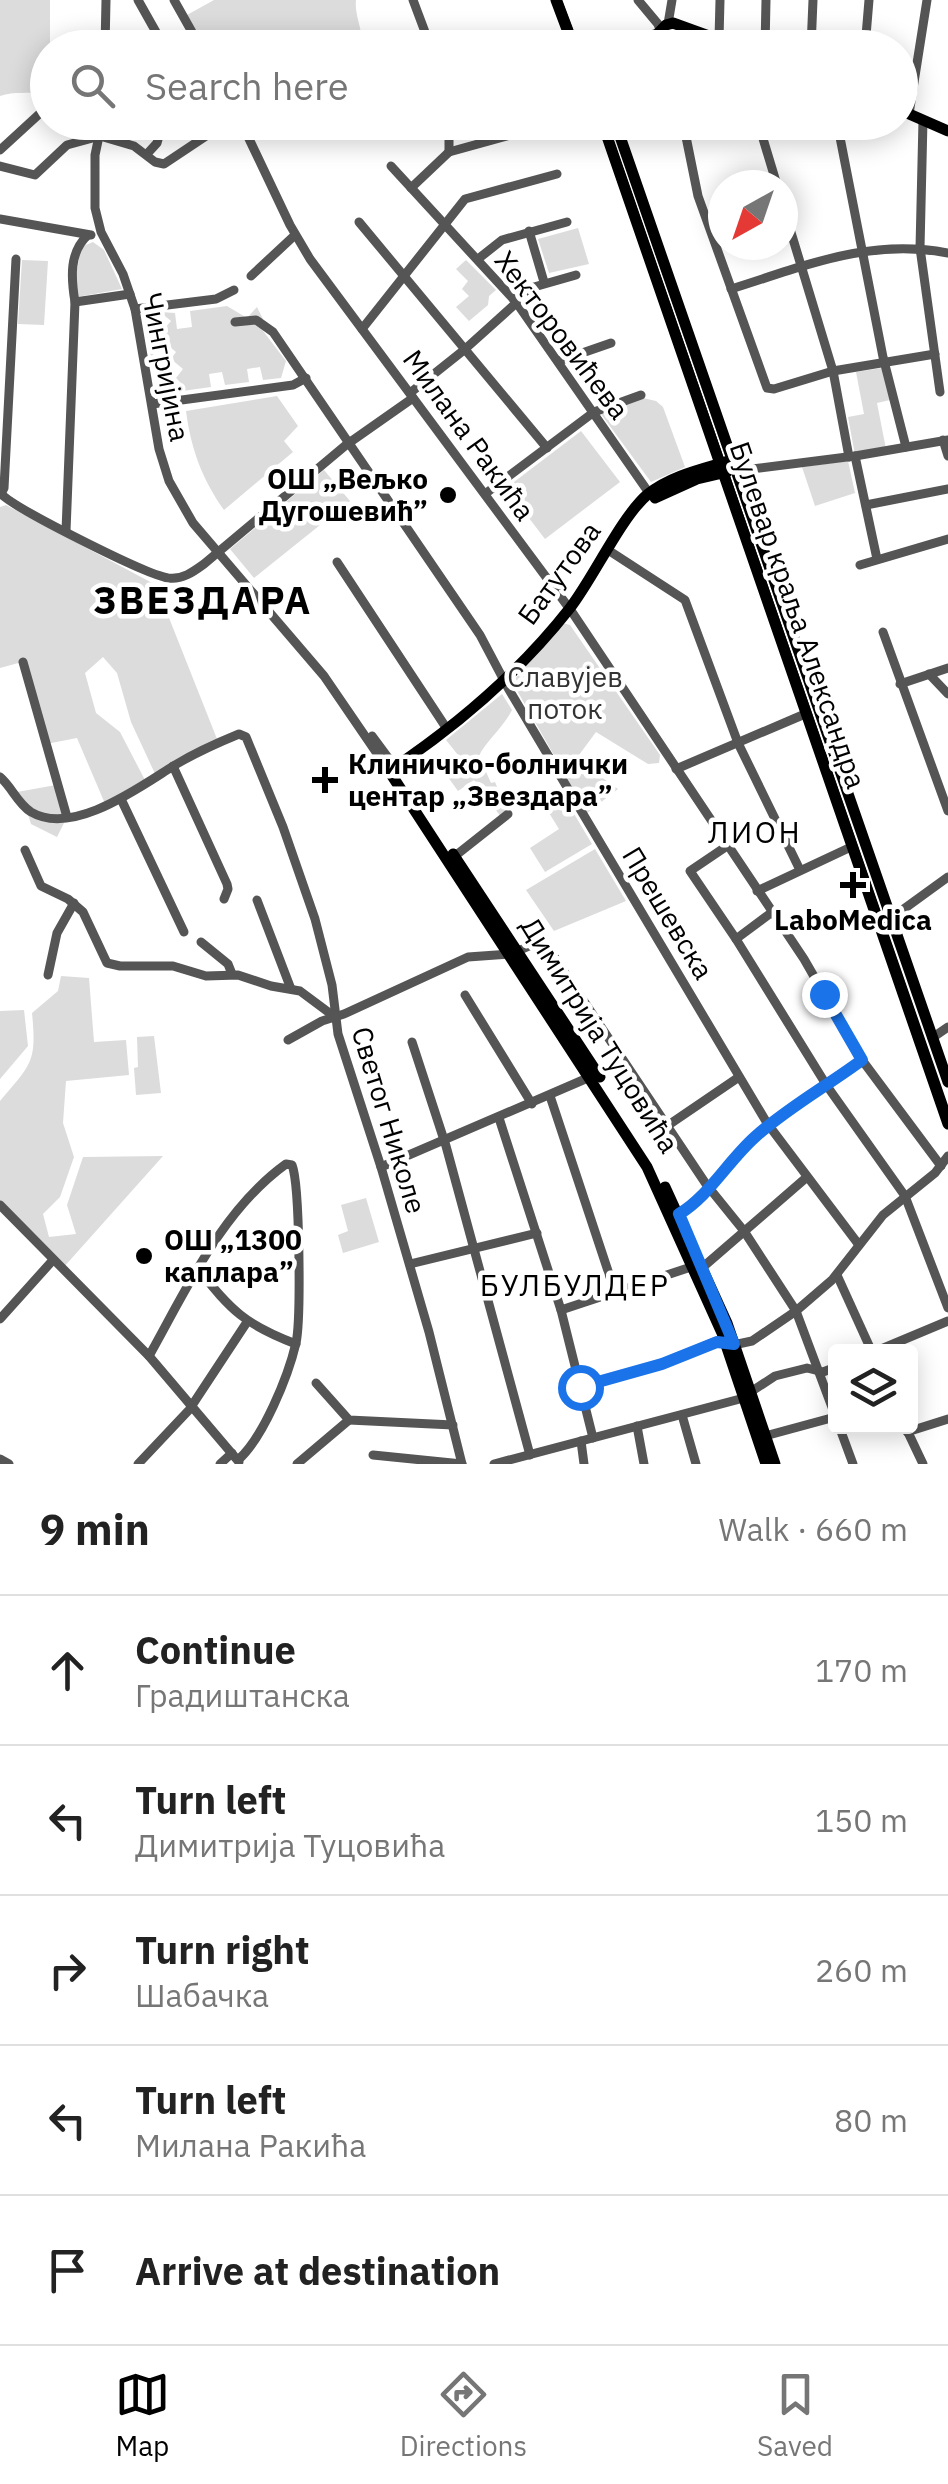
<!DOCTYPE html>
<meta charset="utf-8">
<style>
body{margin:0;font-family:"IBM Plex Sans",sans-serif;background:#f6f6f6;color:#222}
.controls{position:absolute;right:30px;bottom:30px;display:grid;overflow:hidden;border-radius:10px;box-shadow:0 5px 25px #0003}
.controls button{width:90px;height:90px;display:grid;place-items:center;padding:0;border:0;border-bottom:2px solid #e0e0e0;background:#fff;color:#222;font:50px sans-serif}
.compass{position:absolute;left:708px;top:170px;width:90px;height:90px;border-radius:50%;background:#fff;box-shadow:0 5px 25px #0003;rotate:220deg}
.stop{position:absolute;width:30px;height:30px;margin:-22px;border:8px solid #1a73e8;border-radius:50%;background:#fff}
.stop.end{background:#1a73e8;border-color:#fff;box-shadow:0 2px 10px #0008}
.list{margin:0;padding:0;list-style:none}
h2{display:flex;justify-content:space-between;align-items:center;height:130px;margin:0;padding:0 40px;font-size:42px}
h2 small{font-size:32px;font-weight:400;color:#767676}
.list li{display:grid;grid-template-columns:65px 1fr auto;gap:30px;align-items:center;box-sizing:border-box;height:150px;padding:0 40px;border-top:2px solid #e0e0e0}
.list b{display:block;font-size:38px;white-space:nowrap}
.list p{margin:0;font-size:32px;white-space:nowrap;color:#767676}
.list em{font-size:32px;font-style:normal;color:#767676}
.icon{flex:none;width:55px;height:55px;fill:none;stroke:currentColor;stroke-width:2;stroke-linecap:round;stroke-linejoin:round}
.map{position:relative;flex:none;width:948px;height:1464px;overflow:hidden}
.search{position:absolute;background:#fff;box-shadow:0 5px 25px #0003;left:30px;right:30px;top:30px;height:110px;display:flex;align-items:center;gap:25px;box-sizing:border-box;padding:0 35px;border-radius:55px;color:#767676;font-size:38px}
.sheet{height:880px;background:#fff}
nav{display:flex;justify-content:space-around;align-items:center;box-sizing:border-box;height:140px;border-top:2px solid #e0e0e0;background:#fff;font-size:28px;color:#767676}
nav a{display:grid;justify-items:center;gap:5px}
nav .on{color:#000}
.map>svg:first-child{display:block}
.green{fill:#dcdcdc}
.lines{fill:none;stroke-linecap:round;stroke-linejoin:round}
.minor{stroke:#555;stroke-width:9}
.major{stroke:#000;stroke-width:11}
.tram{stroke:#000;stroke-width:2.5}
.route{stroke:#1a73e8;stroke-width:12}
.poi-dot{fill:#000;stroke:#fff;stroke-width:4}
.labels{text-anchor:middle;stroke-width:9;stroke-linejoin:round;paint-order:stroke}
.street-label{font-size:28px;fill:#000;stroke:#fff}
.poi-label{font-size:28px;font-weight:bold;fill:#000;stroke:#fff;text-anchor:start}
.park-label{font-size:28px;fill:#333;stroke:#fff}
.neighbourhood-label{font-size:30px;letter-spacing:2.5px;fill:#000;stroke:#fff}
.district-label{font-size:38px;font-weight:bold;letter-spacing:2.5px;fill:#000;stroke:#fff}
</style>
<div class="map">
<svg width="948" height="1464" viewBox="0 0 948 1464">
<rect width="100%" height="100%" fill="#fff"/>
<g class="green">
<path d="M0,0H50V47L44,92C27,94 15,91 0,96Z"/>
<path d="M214,0H356C354,16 365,34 361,48L206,47L187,15Z"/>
<path d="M578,228L589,264L549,273L538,239Z"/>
<path d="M93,242L104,250L122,289L77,297L75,282L81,247Z"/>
<path d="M22,260L48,261L44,325L18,324Z"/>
<path d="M466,260L496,290L489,296L488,305L469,321L456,307L469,296L462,289L468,281L456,269Z"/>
<path d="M227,306L247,318L257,307L263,319L260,327L286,361L281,378L263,380L260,367L247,369L249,382L225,385L222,372L209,374L211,387L175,392L182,384L176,378L183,369L171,359L176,352L164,342L151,357L145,324L159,335L171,321L160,312L175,313L177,329L192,327L190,311Z"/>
<path d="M882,368L890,400L877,403L886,449L855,455L848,417L864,414L856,372Z"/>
<path d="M277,396L298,426L284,441L293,452L224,510C202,479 191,449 186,411Z"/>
<path d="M643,398L656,401L663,407L685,467L651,482L601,414Z"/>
<path d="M581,431L620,482L545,539L506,488Z"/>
<path d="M848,461L855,493L815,506L802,467Z"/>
<path d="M324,470L350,501L254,578L230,549Z"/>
<path d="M6,505L156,585L217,739L157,778L131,722L117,673L103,657L85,673L96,713L120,732L147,784L106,806L77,738L46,744L67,817L57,837L31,824L26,808L0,777V771L17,792L56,785L22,662L0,668V507Z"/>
<path d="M563,623L570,625L660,755L659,763L648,764L596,732L576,759L618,789L587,813L515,687L514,680Z"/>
<path d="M502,694L512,710C503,728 484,743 479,756L491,783L495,782L506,809L501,817L474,780L458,791L445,773L462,760L446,740Z"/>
<path d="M564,797L592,844L545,872L530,848L559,829L546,808Z"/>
<path d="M595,849L626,901L554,931L526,890Z"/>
<path d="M61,976L89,978L94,1042L126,1040L129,1075L66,1081L63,1123L74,1157L60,1197L43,1214L49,1237L76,1234L67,1205L83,1157L163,1156L63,1268L0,1202V1101C31,1064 37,1063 32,1013L58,991Z"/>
<path d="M24,1010L28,1046L0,1079V1011Z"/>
<path d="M154,1036L161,1093L136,1095L134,1068L138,1067L137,1037Z"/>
<path d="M366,1198L379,1242L343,1253L338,1235L348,1231L341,1205Z"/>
</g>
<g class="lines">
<g class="minor">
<path d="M138,0L165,48"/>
<path d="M174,0L201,48"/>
<path d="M413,0L431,48"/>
<path d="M638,0L658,24L666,48"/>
<path d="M668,24L672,0"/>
<path d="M719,39L720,0"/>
<path d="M105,48L106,0"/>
<path d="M765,48L766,0"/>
<path d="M811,48L813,0"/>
<path d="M865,48L869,0"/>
<path d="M909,114L927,0"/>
<path d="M923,120L920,248L940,392"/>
<path d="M102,122L95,155V208L101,232L123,274L135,309L159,449L169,481L193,523L324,676L389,771"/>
<path d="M241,122L290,225L310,259L572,612L804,959L862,1060L941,1166"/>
<path d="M683,122L698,196L767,388L774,389L833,371L935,354"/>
<path d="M758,122L777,185"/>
<path d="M837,122L883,357L906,447"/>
<path d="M271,125L277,122"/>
<path d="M116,139L119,122"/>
<path d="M0,150L48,106"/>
<path d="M449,152V126"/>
<path d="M147,154L157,143L163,122"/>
<path d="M0,166L35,175L67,145L100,136L134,146L155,162L164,164L227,122"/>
<path d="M391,166L516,302L649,493"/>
<path d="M411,188L449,152L557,122"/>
<path d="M783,206L833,371L849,457"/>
<path d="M0,219L91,235"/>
<path d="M359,222L547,448"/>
<path d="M529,231L544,282"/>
<path d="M478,259L502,240L567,222"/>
<path d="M251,276L295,235"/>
<path d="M731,289C805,266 869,238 948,253"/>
<path d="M75,302L130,294"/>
<path d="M135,309L216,299L234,290"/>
<path d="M235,322L256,320L273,332L480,635L508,688L767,1123L859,1245"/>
<path d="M362,329L465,199L557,174"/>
<path d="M559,361L611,343"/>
<path d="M410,393L464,350L534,287L576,275"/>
<path d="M152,404L293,385L306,378"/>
<path d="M943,440L948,456"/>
<path d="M855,456L877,559"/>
<path d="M736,471L855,456L948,440"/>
<path d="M0,493C15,509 145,574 168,578C182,580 193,572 204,564L346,445L413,398"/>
<path d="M1,494L4,488L16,259"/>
<path d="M485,494L594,412L641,395"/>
<path d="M866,505L948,489"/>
<path d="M66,531L75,302C71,278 69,252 88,235"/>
<path d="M608,550L685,600L738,743L800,870"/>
<path d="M337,562L447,729"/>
<path d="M860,565L948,539"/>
<path d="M883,632L948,811"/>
<path d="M23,662L67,817"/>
<path d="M929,674L948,694"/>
<path d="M900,684L948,668"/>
<path d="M372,736L395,767"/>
<path d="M173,766L227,884L228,889L224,899"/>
<path d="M676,769L805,714"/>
<path d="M0,777C12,787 17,803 31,812C73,837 141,786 175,765C195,753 217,743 239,734L246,737L283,827L315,919L332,985L338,1034L381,1167L429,1332L462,1464"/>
<path d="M121,799L184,932"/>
<path d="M727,846L690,871L736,939L827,1086L905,1196L948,1308"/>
<path d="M25,850L41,886L68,899L83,912L107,963L120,966H173L206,976L238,975L271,986L300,991L335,1017"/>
<path d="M455,856L508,814"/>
<path d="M757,891L851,847"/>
<path d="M257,900L291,989"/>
<path d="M890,919L948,877"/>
<path d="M736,939L771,913"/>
<path d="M201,942L228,964L232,974"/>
<path d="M48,975L57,933L74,903"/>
<path d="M465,995L532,1104"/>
<path d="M932,1038L948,1027"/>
<path d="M288,1040L322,1021L344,1014L468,957L511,954L543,940L706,1184L744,1231L796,1311L836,1418"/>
<path d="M412,1042L446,1146L530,1455"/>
<path d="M550,1096L615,1292"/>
<path d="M499,1118L561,1310L593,1438"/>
<path d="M667,1126L739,1077"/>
<path d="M381,1167L590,1077"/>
<path d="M0,1205L149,1356L239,1462"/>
<path d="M679,1214C709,1195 728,1161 755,1137C788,1108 827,1086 862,1060"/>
<path d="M410,1264L537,1233"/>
<path d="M703,1267L807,1177"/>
<path d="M198,1269C232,1311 244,1324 296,1344"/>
<path d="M837,1275L872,1352"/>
<path d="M561,1310L694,1266"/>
<path d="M0,1319L53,1260"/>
<path d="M874,1352L948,1321"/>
<path d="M149,1356C186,1290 222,1210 286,1164L292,1165C300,1185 301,1320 296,1343C288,1377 263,1438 238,1460"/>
<path d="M316,1383L349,1420L453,1425"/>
<path d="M581,1387L662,1364L717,1341L738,1344L752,1341L796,1311L832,1280L883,1215L935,1173L948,1156"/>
<path d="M682,1415L696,1464"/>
<path d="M637,1426L644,1464"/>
<path d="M839,1426L853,1464"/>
<path d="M905,1426L923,1464"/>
<path d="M907,1432L948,1419"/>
<path d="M765,1436L835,1417"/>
<path d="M581,1441L584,1464"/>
<path d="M373,1455L462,1464"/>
<path d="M0,1459L9,1464"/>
<path d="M138,1464L189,1410L247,1322"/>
<path d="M220,1464L232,1453"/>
<path d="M297,1464L349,1420"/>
<path d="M494,1464L740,1399L775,1376L807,1368L823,1372L836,1367"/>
</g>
<g class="major">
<path d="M556,0L574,48"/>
<path d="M624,48L654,35"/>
<path d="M644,48L666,25L673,23L742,48"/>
<path d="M900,110L948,131"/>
<path d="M602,122L948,1124"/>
<path d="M615,122L948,1082"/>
<path d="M732,460C703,469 672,475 648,494C621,517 594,577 570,608C519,673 458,725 389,771L647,1167L722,1333L766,1464"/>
<path d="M655,498L697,479L727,472"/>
<path d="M453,854L600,1077"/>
<path d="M665,1187L727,1323L775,1464"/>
</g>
<g class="tram">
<path d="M561,0L579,48"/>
<path d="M606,122L948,1109"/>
</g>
</g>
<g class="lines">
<path class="route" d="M580,1387L662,1364L717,1342L734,1344L679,1214C709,1196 728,1161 755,1137C787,1108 827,1086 862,1060L824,994"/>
</g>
<g class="poi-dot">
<circle cx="448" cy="495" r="10"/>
<path d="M320 765h10v10h10v10h-10v10h-10v-10h-10v-10h10z"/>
<path d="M848 870h10v10h10v10h-10v10h-10v-10h-10v-10h10z"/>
<circle cx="144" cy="1256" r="10"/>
</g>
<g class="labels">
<g class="street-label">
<text transform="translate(562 335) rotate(53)" y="10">Хекторовићева</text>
<text transform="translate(166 367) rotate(79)" y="10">Чингријина</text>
<text transform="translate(469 435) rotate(54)" y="10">Милана Ракића</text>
<text transform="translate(559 573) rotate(-54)" y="10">Батутова</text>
<text transform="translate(798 615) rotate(71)" y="10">Булевар краља Александра</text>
<text transform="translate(668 913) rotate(59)" y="10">Прешевска</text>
<text transform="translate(600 1035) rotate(58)" y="10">Димитрија Туцовића</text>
<text transform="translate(389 1120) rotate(73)" y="10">Светог Николе</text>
</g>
<g class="poi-label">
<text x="428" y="489" text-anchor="end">ОШ „Вељко<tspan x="428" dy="32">Дугошевић”</tspan></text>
<text x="348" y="774">Клиничко-болнички<tspan x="348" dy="32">центар „Звездара”</tspan></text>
<text x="853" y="930" text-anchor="middle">LaboMedica</text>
<text x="164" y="1250">ОШ „1300<tspan x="164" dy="32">каплара”</tspan></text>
</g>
<g class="park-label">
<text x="565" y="687">Славујев<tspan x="565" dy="32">поток</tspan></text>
</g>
<g class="neighbourhood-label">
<text x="755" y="843">ЛИОН</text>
<text x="575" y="1296">БУЛБУЛДЕР</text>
</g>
<g class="district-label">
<text x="203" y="614">ЗВЕЗДАРА</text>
</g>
</g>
</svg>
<div class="controls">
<button><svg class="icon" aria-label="layers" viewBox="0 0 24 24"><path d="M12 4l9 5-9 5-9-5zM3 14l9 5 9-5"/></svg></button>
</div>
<svg class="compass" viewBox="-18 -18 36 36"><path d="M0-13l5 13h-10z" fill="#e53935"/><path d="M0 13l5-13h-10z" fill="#767676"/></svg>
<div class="stop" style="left:580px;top:1387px"></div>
<div class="stop end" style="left:824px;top:994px"></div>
<div class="search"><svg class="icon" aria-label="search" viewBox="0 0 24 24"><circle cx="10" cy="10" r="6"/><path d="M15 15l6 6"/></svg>Search here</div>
</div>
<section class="sheet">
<h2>9 min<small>Walk · 660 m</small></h2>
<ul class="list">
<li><svg class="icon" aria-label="ahead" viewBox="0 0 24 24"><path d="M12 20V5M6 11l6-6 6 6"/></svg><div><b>Continue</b><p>Градиштанска</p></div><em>170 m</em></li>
<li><svg class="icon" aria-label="left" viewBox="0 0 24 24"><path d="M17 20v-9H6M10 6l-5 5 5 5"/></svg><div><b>Turn left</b><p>Димитрија Туцовића</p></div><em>150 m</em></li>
<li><svg class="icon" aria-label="right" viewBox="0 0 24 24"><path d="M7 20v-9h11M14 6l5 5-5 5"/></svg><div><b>Turn right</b><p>Шабачка</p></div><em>260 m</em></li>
<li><svg class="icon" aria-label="left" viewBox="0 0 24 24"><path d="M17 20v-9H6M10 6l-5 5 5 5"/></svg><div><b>Turn left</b><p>Милана Ракића</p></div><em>80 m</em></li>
<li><svg class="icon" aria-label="arrive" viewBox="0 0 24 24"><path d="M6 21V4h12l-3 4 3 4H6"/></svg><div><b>Arrive at destination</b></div></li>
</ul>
</section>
<nav>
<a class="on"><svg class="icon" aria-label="map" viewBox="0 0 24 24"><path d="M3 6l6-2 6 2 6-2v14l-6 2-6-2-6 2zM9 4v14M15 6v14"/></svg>Map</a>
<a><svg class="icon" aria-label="directions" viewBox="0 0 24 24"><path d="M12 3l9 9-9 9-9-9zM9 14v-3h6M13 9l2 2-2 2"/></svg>Directions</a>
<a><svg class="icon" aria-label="saved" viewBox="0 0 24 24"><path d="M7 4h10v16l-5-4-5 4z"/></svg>Saved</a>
</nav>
